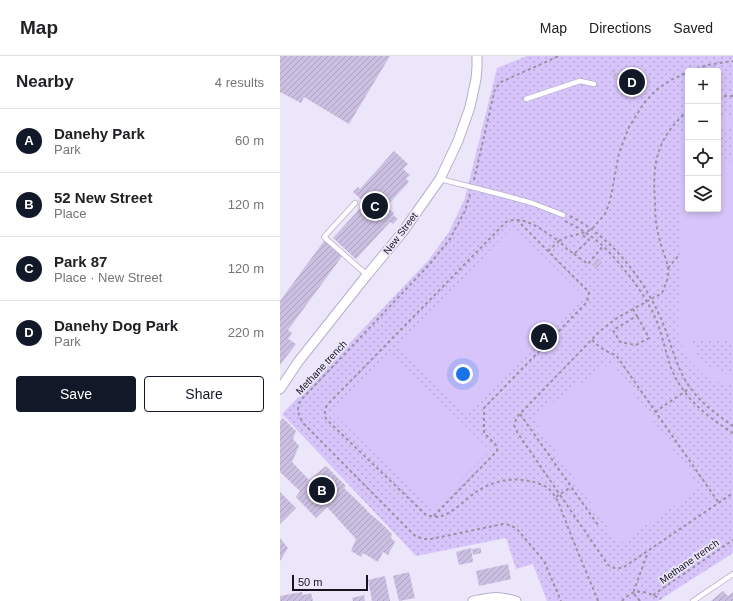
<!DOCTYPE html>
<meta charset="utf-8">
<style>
body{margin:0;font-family:Arial,sans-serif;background:#f2f2f2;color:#202124}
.controls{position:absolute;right:12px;top:12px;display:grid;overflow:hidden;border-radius:4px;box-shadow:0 2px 6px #0003}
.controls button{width:36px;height:36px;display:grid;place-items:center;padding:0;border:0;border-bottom:1px solid #e0e0e0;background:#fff;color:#202124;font:20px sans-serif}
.scale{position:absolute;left:12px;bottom:10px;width:76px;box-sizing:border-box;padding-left:4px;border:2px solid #17131f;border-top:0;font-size:11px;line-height:14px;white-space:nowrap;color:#17131f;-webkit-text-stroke:3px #ece6fa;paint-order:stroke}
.you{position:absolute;left:183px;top:318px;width:14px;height:14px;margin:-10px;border:3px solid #fff;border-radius:50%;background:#1a73e8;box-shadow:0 0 0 6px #1a73e833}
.badge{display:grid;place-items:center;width:26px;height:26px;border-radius:50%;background:#111827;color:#fff;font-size:13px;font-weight:700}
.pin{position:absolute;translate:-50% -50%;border:2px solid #fff;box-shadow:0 1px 4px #0006}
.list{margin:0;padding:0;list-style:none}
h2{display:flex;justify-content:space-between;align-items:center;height:52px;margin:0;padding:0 16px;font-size:17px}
h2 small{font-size:13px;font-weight:400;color:#757577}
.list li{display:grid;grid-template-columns:26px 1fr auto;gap:12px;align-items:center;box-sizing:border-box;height:64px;padding:0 16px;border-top:1px solid #e0e0e0}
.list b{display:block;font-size:15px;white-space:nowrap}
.list p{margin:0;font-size:13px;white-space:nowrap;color:#757577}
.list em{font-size:13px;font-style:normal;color:#757577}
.actions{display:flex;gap:8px;padding:12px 16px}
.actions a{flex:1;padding:9px 0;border:1px solid #111827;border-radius:4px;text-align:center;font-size:14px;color:#111827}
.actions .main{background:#111827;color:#fff}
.icon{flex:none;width:22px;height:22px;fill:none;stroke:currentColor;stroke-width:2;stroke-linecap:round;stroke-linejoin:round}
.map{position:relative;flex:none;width:453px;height:545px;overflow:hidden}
header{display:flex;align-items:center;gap:24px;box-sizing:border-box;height:56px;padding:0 20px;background:#fff;border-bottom:1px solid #e0e0e0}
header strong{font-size:19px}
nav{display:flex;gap:22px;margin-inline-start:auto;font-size:14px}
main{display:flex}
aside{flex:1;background:#fff}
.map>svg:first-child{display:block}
.grass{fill:url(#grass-dots);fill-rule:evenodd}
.pitch{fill:#d6c4fa}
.building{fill:url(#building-hatch)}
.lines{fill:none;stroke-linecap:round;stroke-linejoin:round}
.service-casing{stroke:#b8adcd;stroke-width:6}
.minor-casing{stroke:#b8adcd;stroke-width:11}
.path{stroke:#9893a4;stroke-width:2;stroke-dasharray:3 3;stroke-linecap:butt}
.service{stroke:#fff;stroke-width:4.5}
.minor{stroke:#fff;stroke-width:9}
.labels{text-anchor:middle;stroke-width:3.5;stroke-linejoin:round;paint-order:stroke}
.street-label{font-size:10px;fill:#17131f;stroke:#ece6fa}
</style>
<header>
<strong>Map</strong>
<nav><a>Map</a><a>Directions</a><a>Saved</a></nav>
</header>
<main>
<aside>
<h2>Nearby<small>4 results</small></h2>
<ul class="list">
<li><span class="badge">A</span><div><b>Danehy Park</b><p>Park</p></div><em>60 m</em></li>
<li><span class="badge">B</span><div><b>52 New Street</b><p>Place</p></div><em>120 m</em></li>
<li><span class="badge">C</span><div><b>Park 87</b><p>Place · New Street</p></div><em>120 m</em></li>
<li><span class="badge">D</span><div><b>Danehy Dog Park</b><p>Park</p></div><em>220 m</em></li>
</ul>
<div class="actions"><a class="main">Save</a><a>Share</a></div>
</aside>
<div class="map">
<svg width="453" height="545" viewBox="0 0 453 545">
<defs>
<pattern id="grass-dots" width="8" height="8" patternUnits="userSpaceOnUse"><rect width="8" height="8" fill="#d6c4fa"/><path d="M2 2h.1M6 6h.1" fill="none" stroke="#b7a8d6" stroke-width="1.8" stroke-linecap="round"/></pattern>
<pattern id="building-hatch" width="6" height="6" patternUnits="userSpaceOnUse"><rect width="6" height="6" fill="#cabfe0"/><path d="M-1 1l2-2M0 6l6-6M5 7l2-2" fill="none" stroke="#ada3c0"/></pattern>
</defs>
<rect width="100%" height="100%" fill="#ece6fa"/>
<path class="grass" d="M247,0H453V497L378,545H267L253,508L236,513L226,482L136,500L2,358L148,205L169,176L185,142L217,12ZM408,15H438V153H408Z"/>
<g class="pitch">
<path d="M453,60V71H448L438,75V64L446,61Z"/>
<path d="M402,80L408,81V153H438V105L453,106V284L410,283C417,305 431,315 453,319V329L441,327L424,320L411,307L403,293L398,277Z"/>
<path d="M233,171L303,239L187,358L117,290Z"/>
<path d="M110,297L210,394L152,453L52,356Z"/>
<path d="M332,306L420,432L339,488L252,361Z"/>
</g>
<g class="building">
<path d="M0,0H110L69,68L24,41L21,47L0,36Z"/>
<path d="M335,13L338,23L334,24L331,14Z"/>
<path d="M114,95L128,108L123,113L130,119L126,123L129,126L104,153L106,154L108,152L114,157L113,159L118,163L113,168L110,166L76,203L53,182L85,147L73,136L78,131L80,133Z"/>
<path d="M44,185L63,199L8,274L12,277L8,283L16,288L0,309V245Z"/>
<path d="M318,202L322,206L316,213L312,210Z"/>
<path d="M3,362L16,375L13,383L19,390L12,406L29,424L46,410L66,430L64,432L87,454V455L100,466L112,478L111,482L115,486L108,499L103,496L98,506L83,497L81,501L71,495L76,483L47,451L36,462L16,441L20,435L0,416V366Z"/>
<path d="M0,436L16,452L0,468Z"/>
<path d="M0,482L8,492L0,505Z"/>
<path d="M191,492L193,506L179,509L176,496Z"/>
<path d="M201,492V497L193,499L192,493Z"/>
<path d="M228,508L231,523L199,530L196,515Z"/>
<path d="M129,516L135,542L119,545L113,520Z"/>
<path d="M105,520L110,545H92L88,524Z"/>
<path d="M443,535L448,540L453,536V545H431Z"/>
<path d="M22,536L23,539L31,537L33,545H0V540Z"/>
<path d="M84,539L85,545H73L72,542Z"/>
</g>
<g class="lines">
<g class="service-casing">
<g id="service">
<path d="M246,43L300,25L314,28"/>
<path d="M160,123L223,139L252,147L283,159"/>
<path d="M75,147L44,181L87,219"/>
<path d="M413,545L453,518"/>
</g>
</g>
<g class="minor-casing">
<g id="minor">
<path d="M0,333L18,306L87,219L122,177L160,123L178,85L190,51L196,23L197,11V0"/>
<path d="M193,545C211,541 218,540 236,545"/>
</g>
</g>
<g class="path">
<path d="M411,15L427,9L453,5"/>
<path d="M438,41L446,40H453"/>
<path d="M408,55C377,81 372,107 375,145C375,159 376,172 380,185C382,196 390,208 388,220C387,226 384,232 382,237L337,262L320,275L237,361L234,369L237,376L328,509C334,513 338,513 344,511L453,437"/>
<path d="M194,124L215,33L221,26L279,0"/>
<path d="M190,138L185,155L170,183L149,209L21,344C16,354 18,357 23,367L134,479L143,483H151L223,468L230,469L237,473L264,505L281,545"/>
<path d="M290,160C331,181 364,222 382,265C392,288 396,314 412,334C423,349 438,359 453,370"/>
<path d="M285,165C299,172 312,180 323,190C343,210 362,234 374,259C381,274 385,293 390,309C401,340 426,360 453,377"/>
<path d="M268,195L279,185L287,193L294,198L309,184L301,178"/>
<path d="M294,198L308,208L323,190"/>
<path d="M388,212L400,198"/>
<path d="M353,253L357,260L333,274L340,286L356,289L369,282L357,260"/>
<path d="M312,284C319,291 326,296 336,299L439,447"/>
<path d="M375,356L410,332"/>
<path d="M240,358L318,469"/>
<path d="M276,441L291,431"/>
<path d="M154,460L217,395V390L204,377V352L307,246L309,236L238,165"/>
<path d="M373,539L453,484"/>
<path d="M318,545C308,519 296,493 286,466C281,455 279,443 270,434C267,430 262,429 257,427C236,420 214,424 196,436C186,443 171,459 158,461C155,461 150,460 146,459L47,364C43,359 45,354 47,349L226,166C245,158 264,176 279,185L284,182L306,176L312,173L325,158L329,148L331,140L339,97L349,71L364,47L376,34L391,24L408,16"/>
<path d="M342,545C345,542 349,538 353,537C361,533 373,539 381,543"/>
<path d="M360,545L353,537L368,496"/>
</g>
<use href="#service" class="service"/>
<use href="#minor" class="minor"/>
</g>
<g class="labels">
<g class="street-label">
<text transform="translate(120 177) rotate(-53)" y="4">New Street</text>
<text transform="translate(41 311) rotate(-47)" y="4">Methane trench</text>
<text transform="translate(409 505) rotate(-35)" y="4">Methane trench</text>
</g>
</g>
</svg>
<div class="controls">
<button>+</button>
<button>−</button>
<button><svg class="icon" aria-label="locate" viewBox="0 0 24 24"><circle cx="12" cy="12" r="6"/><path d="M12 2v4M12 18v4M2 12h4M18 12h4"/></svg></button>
<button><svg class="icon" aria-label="layers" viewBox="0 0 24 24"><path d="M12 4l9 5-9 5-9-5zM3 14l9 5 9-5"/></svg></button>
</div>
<div class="scale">50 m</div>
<div class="you"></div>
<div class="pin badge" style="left:264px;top:281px">A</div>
<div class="pin badge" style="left:42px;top:434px">B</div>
<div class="pin badge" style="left:95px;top:150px">C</div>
<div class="pin badge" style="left:352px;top:26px">D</div>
</div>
</main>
